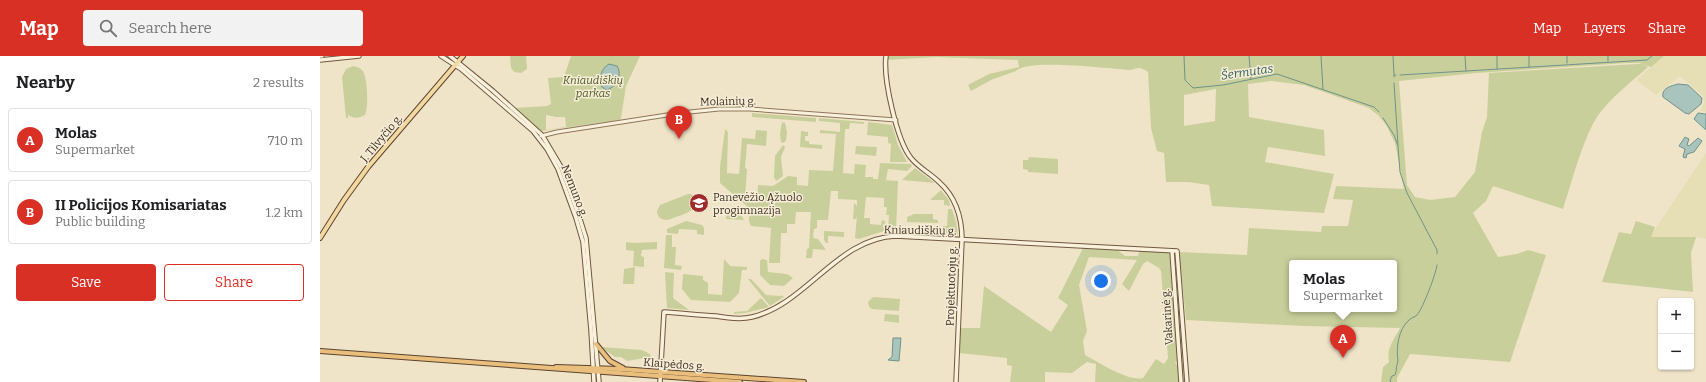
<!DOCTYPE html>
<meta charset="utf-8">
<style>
body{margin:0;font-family:Bitter,serif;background:#f2f2f2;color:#202124}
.controls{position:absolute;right:12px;bottom:12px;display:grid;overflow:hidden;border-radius:4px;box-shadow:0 1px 3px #0004}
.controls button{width:36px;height:36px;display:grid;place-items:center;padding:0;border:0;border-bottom:1px solid #e0e0e0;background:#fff;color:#202124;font:20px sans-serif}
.you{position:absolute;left:781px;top:225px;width:14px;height:14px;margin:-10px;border:3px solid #fff;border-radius:50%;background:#1a73e8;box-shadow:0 0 0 6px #1a73e833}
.badge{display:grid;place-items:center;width:26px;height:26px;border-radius:50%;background:#d93025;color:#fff;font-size:13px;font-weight:700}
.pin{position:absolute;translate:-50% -33px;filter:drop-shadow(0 1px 2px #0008)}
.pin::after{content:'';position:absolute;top:21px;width:14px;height:12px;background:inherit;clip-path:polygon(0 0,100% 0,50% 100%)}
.popup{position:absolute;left:969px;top:204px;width:108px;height:52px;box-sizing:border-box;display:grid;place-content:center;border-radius:4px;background:#fff;filter:drop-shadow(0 1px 3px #0005);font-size:13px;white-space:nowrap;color:#757577}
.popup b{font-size:15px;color:#202124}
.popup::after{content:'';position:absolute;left:50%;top:100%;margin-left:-8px;border:8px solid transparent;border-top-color:#fff}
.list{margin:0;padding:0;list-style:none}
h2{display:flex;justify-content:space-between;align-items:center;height:52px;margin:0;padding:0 16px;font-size:17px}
h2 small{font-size:13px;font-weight:400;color:#757577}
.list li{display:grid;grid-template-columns:26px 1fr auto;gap:12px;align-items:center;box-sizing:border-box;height:64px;margin:0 8px 8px;padding:0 8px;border:1px solid #e0e0e0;border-radius:4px}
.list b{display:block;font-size:15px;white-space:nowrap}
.list p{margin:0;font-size:13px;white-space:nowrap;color:#757577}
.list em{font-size:13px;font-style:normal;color:#757577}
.actions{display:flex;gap:8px;padding:12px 16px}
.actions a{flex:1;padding:9px 0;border:1px solid #d93025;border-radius:4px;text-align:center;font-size:14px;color:#d93025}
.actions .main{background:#d93025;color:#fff}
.icon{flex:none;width:22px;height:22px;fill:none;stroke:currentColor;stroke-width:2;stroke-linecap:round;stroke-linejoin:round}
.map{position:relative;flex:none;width:1386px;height:326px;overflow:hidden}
header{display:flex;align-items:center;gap:24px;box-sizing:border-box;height:56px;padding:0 20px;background:#d93025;color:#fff}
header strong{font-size:19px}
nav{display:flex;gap:22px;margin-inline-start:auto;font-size:14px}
.search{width:280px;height:36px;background:#f2f2f2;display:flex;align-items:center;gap:10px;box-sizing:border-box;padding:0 14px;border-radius:4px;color:#757577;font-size:15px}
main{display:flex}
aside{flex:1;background:#fff}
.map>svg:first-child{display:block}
.farmland{fill:#e6deb5}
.green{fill:#c9cf9b;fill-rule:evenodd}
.water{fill:#a9c4bc;stroke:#6f938a}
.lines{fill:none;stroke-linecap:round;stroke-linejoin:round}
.stream{stroke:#6f938a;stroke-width:1}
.tertiary-casing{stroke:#8d765c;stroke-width:5}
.secondary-casing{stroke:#6f573f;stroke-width:5.5}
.primary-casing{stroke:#5b4430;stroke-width:6}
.trunk-casing{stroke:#5b4430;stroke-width:6}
.tertiary{stroke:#faf1dc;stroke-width:3}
.secondary{stroke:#faf1dc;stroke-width:3.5}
.primary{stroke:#f3d9a0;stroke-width:4}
.trunk{stroke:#eabe7c;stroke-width:4}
.labels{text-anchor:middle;stroke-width:3;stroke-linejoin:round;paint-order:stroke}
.park-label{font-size:11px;font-style:italic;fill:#4d5a26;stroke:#f7eed8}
.street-label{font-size:11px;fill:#3d2e20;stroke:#f7eed8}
.poi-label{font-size:11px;fill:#3d2e20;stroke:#f7eed8;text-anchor:start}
.water-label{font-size:12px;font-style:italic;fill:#2f5d5a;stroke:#f7eed8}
</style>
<header>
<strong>Map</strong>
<div class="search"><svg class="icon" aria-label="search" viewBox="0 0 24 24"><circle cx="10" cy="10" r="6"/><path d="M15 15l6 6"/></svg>Search here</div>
<nav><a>Map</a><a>Layers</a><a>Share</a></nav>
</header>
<main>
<aside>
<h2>Nearby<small>2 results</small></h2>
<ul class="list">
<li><span class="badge">A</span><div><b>Molas</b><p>Supermarket</p></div><em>710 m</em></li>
<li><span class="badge">B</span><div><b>II Policijos Komisariatas</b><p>Public building</p></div><em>1.2 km</em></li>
</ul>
<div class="actions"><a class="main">Save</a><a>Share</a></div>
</aside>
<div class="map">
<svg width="1386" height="326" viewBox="0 0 1386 326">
<rect width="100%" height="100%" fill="#f0e4c8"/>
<g class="farmland">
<path d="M1344,0H1386V56L1380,55L1384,47L1383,40L1360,20L1336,39L1316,24Z"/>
<path d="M1386,97V183L1376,181H1330Z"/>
</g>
<g class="green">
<path d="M190,0H206L207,13L201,17L194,16L191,12Z"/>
<path d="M251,0H320L306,30L301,62L300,64L221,75L194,52L227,50L231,48L228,22L244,21ZM226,59L236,61H245L246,71L226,74Z"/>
<path d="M566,0H1344L1331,11L1319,7H1307L1156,17L1079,25L1087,129L1095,141L1110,144L1135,141L1155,116L1162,76L1167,61L1169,17L1317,8H1323L1328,11C1311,26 1292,41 1279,58C1263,81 1252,126 1243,153L1173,130L1166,145L1153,157L1178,201L1197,198L1208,194L1226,199L1190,306L1090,298L1077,322V326H1061L1063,311L1069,306C1066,292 1074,284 1080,272L983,270L866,264L859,196L927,199L929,172L1001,176L1002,170H1028L1033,144L1013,143L1016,130L1084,133L1075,87L1066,69L1059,60L1049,52L984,29L951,25L928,28L929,61L1004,74L1005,100L948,91L945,106L1014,118L1004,157L892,150L889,129L868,126H846L844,97L837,95L831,72L828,16C821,11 819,11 811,14C792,13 707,2 696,15L671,24L651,35L648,29L669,18L699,11L698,4L616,1L565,4ZM896,33L895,65L864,70V39ZM972,207H1074V253H972Z"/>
<path d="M33,10C37,11 42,12 44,17C47,25 49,51 45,59C39,62 34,63 28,59V62H26L22,21L26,13Z"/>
<path d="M432,57L496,62V66L432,61Z"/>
<path d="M499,62L544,66V68L530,67L529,73H525L523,117L534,118L535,108L546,109L545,121H553V123H558L560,107L591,108L592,110L587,115L568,113L566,124H563L578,125L576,174L568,175L569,159H566L567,151H564V142L546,141L544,162H550V168L561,169L562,164L565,165L564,175L539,183L535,182L537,159L536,163H533L534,147L537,150V144L518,143V135H511L508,164H497V172L494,173L493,182L498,183L506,194L493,193L492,202H486L487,193L489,192L491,156H476L475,168H467V177H461L460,207H449L451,172L431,170L429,165V152L400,127V111L405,73L408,76L407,117L419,118L422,82L435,83L436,74L447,75L446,90L427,88L425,112L427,113L425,143L437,144L438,129L453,130L468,120L477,121V129L488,130L489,114L513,115L516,78L500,77V74L520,76V67L499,65Z"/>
<path d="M462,66L465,67L467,76L466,85L463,87L461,86L460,78Z"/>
<path d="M548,66L572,69L578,89L587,106H570L571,88L568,87V81L547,79Z"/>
<path d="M481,75L488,76V80H485V85H489V88L502,89V93L480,91Z"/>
<path d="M463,89L465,91L461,101L463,120L456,125L454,121L455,100Z"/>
<path d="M536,90L557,91L556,100L535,98Z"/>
<path d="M709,101L738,103V118L708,116V114L703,113V104H708Z"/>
<path d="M595,112L615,127L582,124Z"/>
<path d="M621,134L629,144L630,150L624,149V144H610Z"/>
<path d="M368,138C371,138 374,138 376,142C384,154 355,161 347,164C341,164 337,161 337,155L340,149Z"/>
<path d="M407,153H417L424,164L406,163Z"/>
<path d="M628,153H632L636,166L638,179L588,176V173L623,176V170H627Z"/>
<path d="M594,158H613V163L618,164V167L587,166V161Z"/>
<path d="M366,165L382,169L384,172V179L377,178V174L359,173L358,178L347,177V173Z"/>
<path d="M1316,165L1335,171L1331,181H1376L1371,197L1373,236L1282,226L1299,176L1311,178Z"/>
<path d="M504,175L524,176V181L508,180V187H506L504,184Z"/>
<path d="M346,179H352V191H356L355,209L362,210L361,214L344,212Z"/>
<path d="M306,186L313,187L337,186V193L322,194L321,200L324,201V211L313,210L314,195L306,194Z"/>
<path d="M763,192L796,193L805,200H818L819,196L822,195L847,196L851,199L858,305L855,306L858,311L859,326H775L776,308L767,306L752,317L725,316V326H690L692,310L687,309V302L639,297L640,272H660L664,230L731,276L748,249L738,242ZM769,201L817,204L802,228L809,235L823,208L827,205L839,212L841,215L848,302L844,308L836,303L823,322C809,326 778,306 765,299L763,285L767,275L759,229Z"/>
<path d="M855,197L865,326H864L862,312Z"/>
<path d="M404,203L410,210L427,211V214H422L419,237L410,246L371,244L362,233L363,218L383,220V224L388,227V238L402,239Z"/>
<path d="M442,203L447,204L448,216L467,218L473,222L464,230L450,229L440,219V205Z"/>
<path d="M315,211L314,228H303L304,213Z"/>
<path d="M345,216L354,217L353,242L369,254L347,252Z"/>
<path d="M428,223H431L446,239L461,240V239L464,241L450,250Z"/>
<path d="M553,241L580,243L579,255L552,253L549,251L548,246Z"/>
<path d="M441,242L449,251L425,257L414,258V256L427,255Z"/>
<path d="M565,258L579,259V267L564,265Z"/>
<path d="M281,291L322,294L330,298L331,301L307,305L301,301H295Z"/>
</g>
<g class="water">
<path d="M289,8L297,10C303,19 296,32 286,34L281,30C279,21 281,13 289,8Z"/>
<path d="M1358,28L1368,29L1382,42L1381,48L1369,58L1365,57L1343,41C1341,32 1351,30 1358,28Z"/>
<path d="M1378,57L1386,58V74L1374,63Z"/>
<path d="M1365,81L1369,83L1367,89L1369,90L1378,82L1382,85L1374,96L1367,98L1366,102L1363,101L1365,93L1359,90Z"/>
<path d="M573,282H581L579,305L568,304L572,301Z"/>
</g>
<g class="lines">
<g class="stream">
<path d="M864,0L865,24L873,32L903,29L957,18L1054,51L1059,56"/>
<path d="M929,0L931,23"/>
<path d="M1001,0L1003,33"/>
<path d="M1073,0L1074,19"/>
<path d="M1145,0L1146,15"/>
<path d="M1177,0V13"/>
<path d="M1209,0V11"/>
<path d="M1247,0V7"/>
<path d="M1288,0V5"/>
<path d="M1080,19L1327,4L1332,0"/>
<path d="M1074,21V19H1076"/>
<path d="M1074,27L1078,89"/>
<path d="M1063,62L1074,79L1078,90L1080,116L1087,137L1117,194V198"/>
<path d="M1071,326L1070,324L1072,320L1075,319C1077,314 1076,310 1078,305C1076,292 1078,274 1089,264C1091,262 1095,261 1097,259C1103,252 1116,218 1117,209"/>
</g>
<g class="tertiary-casing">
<path id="tertiary" d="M221,80L237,76L360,57L399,53H430L576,64"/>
</g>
<g class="secondary-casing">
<g id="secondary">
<path d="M0,0H2"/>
<path d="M121,0L141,13L213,75L227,93L238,113L256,162L263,186L271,274L274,326"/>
<path d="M130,0L173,35L222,79L241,111L259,160L266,182L279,326"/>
<path d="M566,0C563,23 577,85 591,102C599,112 610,117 619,126C636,141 642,162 642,184L636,326"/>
<path d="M0,4L39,0"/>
<path d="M852,195L861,326"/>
<path d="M340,326L344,256C361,257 378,259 396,260C407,262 420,264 432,261C487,248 517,182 576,180L857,195L867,326"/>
</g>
</g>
<g class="primary-casing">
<path id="primary" d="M0,182L24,144L48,111L143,0"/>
</g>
<g class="trunk-casing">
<g id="trunk">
<path d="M276,288L290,305L303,312"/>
<path d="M0,295L420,326"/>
<path d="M236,311L300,313L484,326"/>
</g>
</g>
<use href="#tertiary" class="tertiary"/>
<use href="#secondary" class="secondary"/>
<use href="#primary" class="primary"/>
<use href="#trunk" class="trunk"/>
</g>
<defs>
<g id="school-disc" transform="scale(1)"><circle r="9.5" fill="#9e2a2b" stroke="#f7eed8"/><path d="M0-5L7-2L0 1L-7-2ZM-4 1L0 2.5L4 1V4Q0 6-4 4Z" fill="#fff"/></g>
</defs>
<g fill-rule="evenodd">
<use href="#school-disc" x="379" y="147"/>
</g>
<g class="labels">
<g class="park-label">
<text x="273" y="28">Kniaudiškių<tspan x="273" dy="13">parkas</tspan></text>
</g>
<g class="street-label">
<text transform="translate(408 45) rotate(-1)" y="4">Molainių g.</text>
<text transform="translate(61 82) rotate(-50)" y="4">J. Tilvyčio g.</text>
<text transform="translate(255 135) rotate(69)" y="4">Nemuno g.</text>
<text transform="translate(600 174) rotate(1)" y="4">Kniaudiškių g.</text>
<text transform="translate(631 230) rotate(-88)" y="4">Projektuotojų g.</text>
<text transform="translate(847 261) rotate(-94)" y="4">Vakarinė g.</text>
<text transform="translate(354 308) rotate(4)" y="4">Klaipėdos g.</text>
</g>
<g class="poi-label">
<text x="393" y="145">Panevėžio Ąžuolo<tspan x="393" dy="13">progimnazija</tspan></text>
</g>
<g class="water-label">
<text transform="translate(927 16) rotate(-8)" y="4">Šermutas</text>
</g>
</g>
</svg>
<div class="controls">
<button>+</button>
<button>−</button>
</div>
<div class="you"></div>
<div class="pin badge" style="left:1023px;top:302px">A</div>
<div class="popup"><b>Molas</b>Supermarket</div>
<div class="pin badge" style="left:359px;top:83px">B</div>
</div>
</main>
